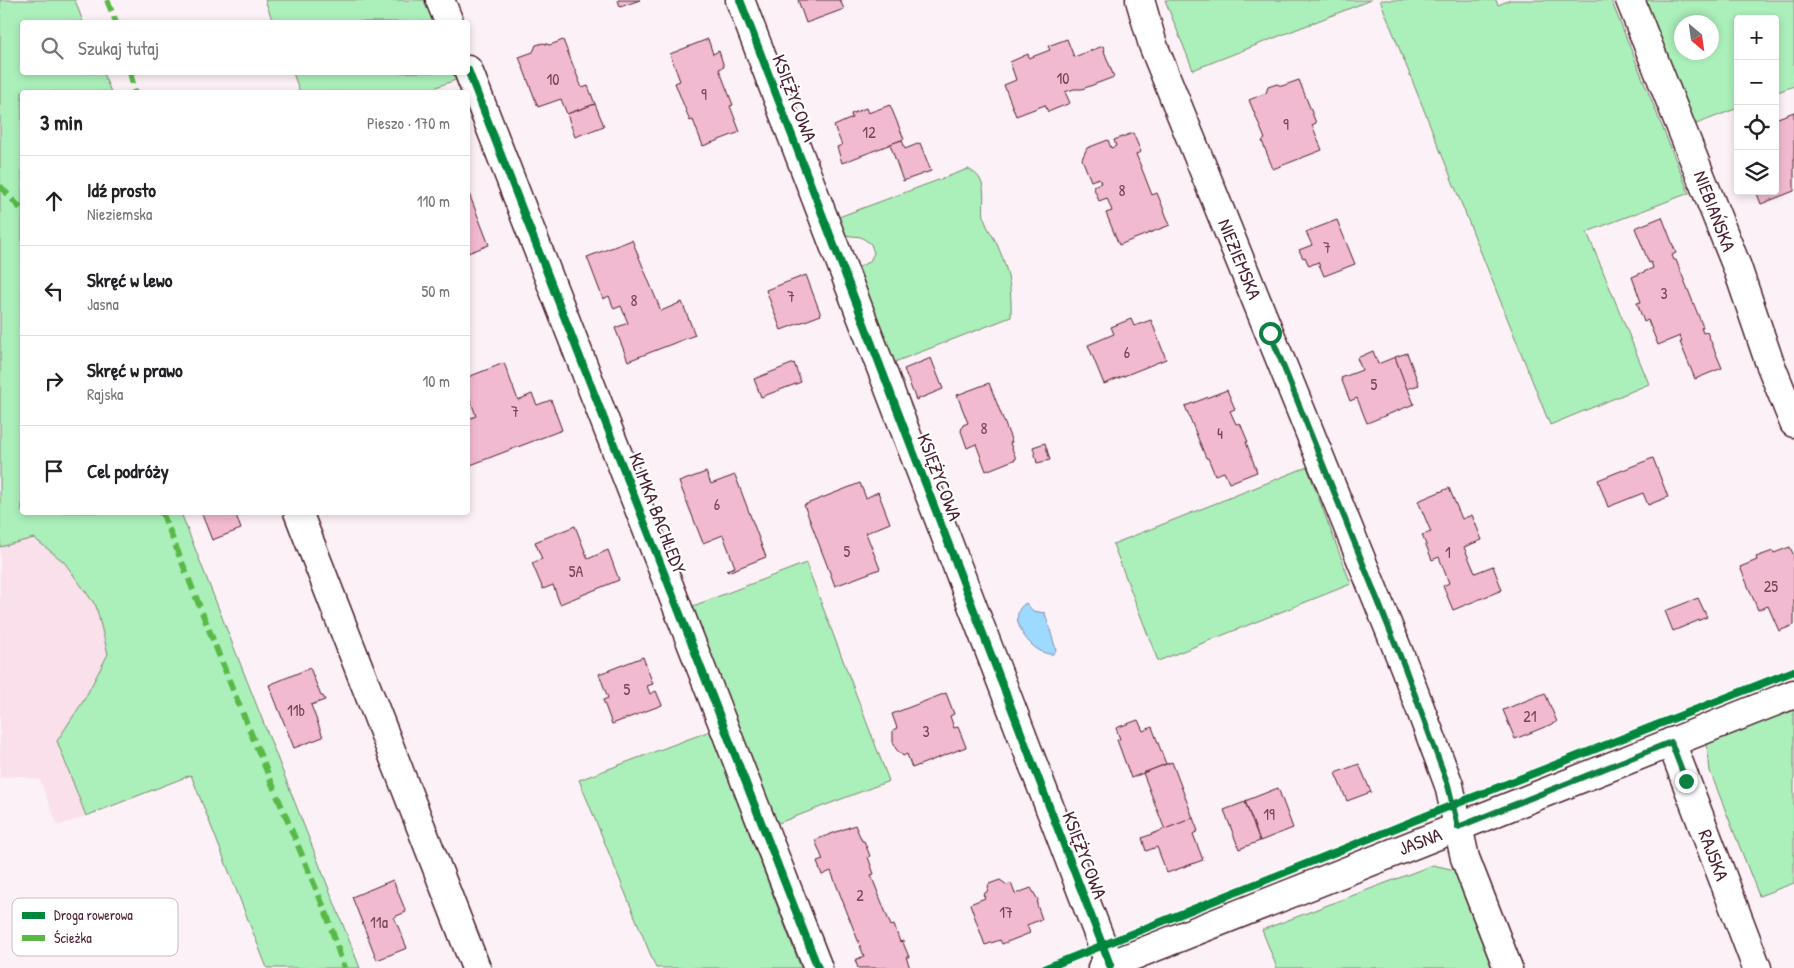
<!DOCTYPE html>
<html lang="pl">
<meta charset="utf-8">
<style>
body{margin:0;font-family:"Patrick Hand",sans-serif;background:#f2f2f2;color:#202124}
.controls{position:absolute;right:15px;top:15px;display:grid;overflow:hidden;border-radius:5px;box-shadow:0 2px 8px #0003}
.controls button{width:45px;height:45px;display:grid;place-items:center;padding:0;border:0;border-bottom:1px solid #e0e0e0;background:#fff;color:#202124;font:25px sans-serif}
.compass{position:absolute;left:1674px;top:15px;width:45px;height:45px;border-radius:50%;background:#fff;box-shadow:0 2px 8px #0003;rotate:151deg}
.stop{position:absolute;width:15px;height:15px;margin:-11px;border:4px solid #0b8043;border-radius:50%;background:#fff}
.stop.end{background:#0b8043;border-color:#fff;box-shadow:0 1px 5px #0008}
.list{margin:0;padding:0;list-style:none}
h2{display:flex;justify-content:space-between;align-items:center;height:65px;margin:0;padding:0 20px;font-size:21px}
h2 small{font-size:16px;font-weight:400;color:#757577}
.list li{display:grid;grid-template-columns:32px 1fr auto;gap:15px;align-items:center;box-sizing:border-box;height:90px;padding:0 20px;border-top:1px solid #e0e0e0}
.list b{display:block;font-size:19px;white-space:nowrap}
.list p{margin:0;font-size:16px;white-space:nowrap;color:#757577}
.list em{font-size:16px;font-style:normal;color:#757577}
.icon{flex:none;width:28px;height:28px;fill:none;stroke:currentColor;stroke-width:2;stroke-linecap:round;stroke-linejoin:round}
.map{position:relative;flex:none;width:1794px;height:968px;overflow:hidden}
.search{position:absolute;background:#fff;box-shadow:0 2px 8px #0003;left:20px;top:20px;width:450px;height:55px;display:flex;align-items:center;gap:12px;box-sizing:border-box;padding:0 18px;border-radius:5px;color:#757577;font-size:19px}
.panel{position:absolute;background:#fff;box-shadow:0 2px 8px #0003;left:20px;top:90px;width:450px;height:425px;border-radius:5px}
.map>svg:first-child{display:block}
.built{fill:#f9e0eb}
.green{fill:#abefba;stroke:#7a8772;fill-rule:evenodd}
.water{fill:#9ed9ff;stroke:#7c8faa}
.building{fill:#f2bad0;stroke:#4a1f2b}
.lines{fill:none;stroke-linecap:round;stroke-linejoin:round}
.minor-casing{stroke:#4a1f2b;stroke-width:31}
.minor{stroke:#fff;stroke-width:28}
.quiet{stroke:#58b947;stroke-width:6;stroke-dasharray:12 6;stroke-linecap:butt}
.cycleway-casing{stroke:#fff;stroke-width:11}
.cycleway{stroke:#00873e;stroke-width:8}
.route{stroke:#0b8043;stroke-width:6}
.labels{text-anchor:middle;stroke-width:4.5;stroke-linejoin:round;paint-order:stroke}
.number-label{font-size:16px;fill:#744654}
.street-label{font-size:19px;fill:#4a1f2b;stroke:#fff}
.key{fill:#fff;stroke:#c9bcbf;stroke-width:1}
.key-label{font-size:14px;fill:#4a1f2b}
</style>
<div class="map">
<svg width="1794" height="968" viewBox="0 0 1794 968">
<rect width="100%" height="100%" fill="#fcf1f6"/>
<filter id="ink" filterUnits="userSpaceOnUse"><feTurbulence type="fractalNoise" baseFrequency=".02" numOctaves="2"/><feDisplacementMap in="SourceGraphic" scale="10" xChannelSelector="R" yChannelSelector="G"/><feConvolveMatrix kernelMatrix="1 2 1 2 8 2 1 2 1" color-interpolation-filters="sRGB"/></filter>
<g filter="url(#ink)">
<path class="built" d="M34,538L64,562L96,606L108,654L84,700L57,741L86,816L58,826L40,780L20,776L5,777L0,778V547Z"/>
<g class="green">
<path d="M0,0H75L83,22H22V72L103,73L111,92H22V512L181,513L360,968H267L191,775L86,816L57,741L84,700L108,654L96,606L64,562L34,538L0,547Z"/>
<path d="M265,0H431L439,22H273Z"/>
<path d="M1165,0H1371L1193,70Z"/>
<path d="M1380,0H1496L1498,5L1510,0H1611L1689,193L1587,232L1649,384L1550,425Z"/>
<path d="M1642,0H1794V86L1775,93V19H1738V108L1691,126ZM1682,22H1712V52H1682Z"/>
<path d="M456,72L458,79L423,92H300L293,73Z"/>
<path d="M968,169C972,171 978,175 980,179C987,191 981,208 985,221C988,231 996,239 999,249C1009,271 1012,293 1011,317L892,363L856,269L870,261L874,253L871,244L861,237L843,235L836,218Z"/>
<path d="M1307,467L1351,584L1158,661L1113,544Z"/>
<path d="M806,563L889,781L776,824L693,606Z"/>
<path d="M1794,709V883L1759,896L1710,771L1707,744Z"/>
<path d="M710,731L801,968H656L579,780Z"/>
<path d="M1433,865L1455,870L1494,968H1277L1262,930Z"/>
</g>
<path class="water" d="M1026,603L1033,611L1045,613L1056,650L1053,654C1032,656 1003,616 1026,603Z"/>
<g class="building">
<path d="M618,0H640L620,7Z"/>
<path d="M798,0H840L844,9L806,23Z"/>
<path d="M708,39L713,54L719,51L724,67L719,69L733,105L730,106L740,132L703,146L693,120L690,121L675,83L680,81L670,54Z"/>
<path d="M1067,39L1074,57L1103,46L1105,51H1104L1114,77L1082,89H1074L1065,92L1070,103L1048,112L1045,105L1016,116L1004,85L1016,80L1010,62L1028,54L1029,58L1050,50L1048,46Z"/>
<path d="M563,40L582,88L588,86L595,104L567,114L561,99L538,107L519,57L533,52L536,45L543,43L550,45Z"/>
<path d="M1299,80L1316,123L1312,125L1322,150L1273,169L1262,141L1265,139L1249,100L1266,93L1268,87L1277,84L1282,86Z"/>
<path d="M595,104L604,126L575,137L567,114Z"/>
<path d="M890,105L904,139L842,163L837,147L842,145L834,126L852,118L851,114L866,108L868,113Z"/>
<path d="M1794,112V191L1761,204L1756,191H1775V119Z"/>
<path d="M1133,133L1141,152L1136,154L1152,195L1157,193L1170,225L1119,245L1106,213L1112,211L1107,198L1099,201L1093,186L1101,183L1099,178L1091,181L1082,159L1087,148L1108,140L1111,148L1116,146L1114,140Z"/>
<path d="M902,140L905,149L920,143L931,171L903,181L890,144Z"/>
<path d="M468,191L489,245L468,253Z"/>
<path d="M1662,217L1676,253L1672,255L1674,260H1676L1703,327L1701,328L1703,333L1707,332L1722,368L1695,379L1680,342H1682L1680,336L1658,345L1648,320L1644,322L1637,303L1641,302L1632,277L1653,268L1651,262L1649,263L1635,228Z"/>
<path d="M1337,220L1355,264L1324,276L1318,262L1309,266L1305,257L1303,258L1299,250L1312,245L1306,232Z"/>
<path d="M632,240L661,311L682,302L695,335L628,361L615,328L628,323L621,306L614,309L609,296L603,299L587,257Z"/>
<path d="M806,275L821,315L781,330L766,290Z"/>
<path d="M1131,319L1134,326L1151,320L1166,359L1104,384L1088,345L1114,334L1111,327Z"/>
<path d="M1373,351L1378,364L1395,357L1414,404L1367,423L1357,398L1350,401L1341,378L1362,370L1357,358Z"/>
<path d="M1407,353L1419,385L1407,389L1395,357Z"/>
<path d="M931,358L943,389L916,400L904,369Z"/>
<path d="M504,363L518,400L532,394L537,405L551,400L562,430L468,466V419L476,416L468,393V377Z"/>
<path d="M794,363L801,382L761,397L754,379Z"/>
<path d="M989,383L1012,442L1010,443L1016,459L986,471L976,444L967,448L961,431L963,425L968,423L957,395Z"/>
<path d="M1227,390L1235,409L1230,411L1236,424L1240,423L1248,442H1246L1257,472L1229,483L1224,472L1215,475L1208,458H1206L1185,406Z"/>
<path d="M1045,443L1050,460L1037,463L1033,447Z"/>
<path d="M1653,458L1668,497L1648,505L1643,493L1608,507L1598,480Z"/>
<path d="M706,472L711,484L735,475L766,557L728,572L726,570L735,567L723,535L703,543L679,482Z"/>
<path d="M860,483L866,498L878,492L890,523L866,533L880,569L835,586L804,505Z"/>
<path d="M1449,488L1462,519L1472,515L1482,540L1464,547L1475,573L1493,566L1502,590L1453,610L1443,586L1449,583L1439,557L1432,560L1422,535L1431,532L1418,501Z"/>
<path d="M201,512H235L241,529L212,540Z"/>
<path d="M575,526L588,559L608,550L619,580L560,604L553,585L543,589L532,563L542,559L535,542Z"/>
<path d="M1790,547L1794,556V625L1779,631L1768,606L1758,610L1740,567L1757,560L1756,557L1773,551L1774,553Z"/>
<path d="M1698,598L1707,617L1673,631L1665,611Z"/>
<path d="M643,657L653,684L647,686L650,694L656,691L662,705L612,724L603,700L608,698L599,674Z"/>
<path d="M310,668L321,696H323L325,700L311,705L323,737L294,748L269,685Z"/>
<path d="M946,693L954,714L950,716L954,728L958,727L966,747L912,768L907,754L903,756L896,749L893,742V730L897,728L892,714Z"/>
<path d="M1545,693L1557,722L1515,739L1503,710Z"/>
<path d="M1138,720L1143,731L1152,727L1166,764L1131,778L1117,740L1120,739L1116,728Z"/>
<path d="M1172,762L1193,818L1165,830L1143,773Z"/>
<path d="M1359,764L1371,792L1347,801L1335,773Z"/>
<path d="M1278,788L1293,828L1260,841L1245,801Z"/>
<path d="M1245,802L1260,841L1239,849L1224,810Z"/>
<path d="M1193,818L1198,831L1193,834L1203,860L1167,873L1157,847L1146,851L1142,838Z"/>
<path d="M855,825L862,841H864L870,856L868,857L874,874L871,875L891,926L894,925L900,942L903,941L904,945L909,957H906L910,968H858L855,960L864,956L831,871L822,875L817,862L823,860L815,840Z"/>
<path d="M393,880L406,912L394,917L407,948L377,960L352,897Z"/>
<path d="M1000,880L1007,885L1011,883L1015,894L1031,888L1038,900L1037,905L1042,919L1027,925L1030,933L1002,944L1000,940L985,945L970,904L985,898L983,894L987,892L989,884Z"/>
</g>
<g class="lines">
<g class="minor-casing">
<g id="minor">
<path d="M440,0L449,22"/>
<path d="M740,0L1110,965"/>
<path d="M1140,0L1153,45L1405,668L1449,785L1465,858L1508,968"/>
<path d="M1630,0L1737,267L1769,361L1794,423"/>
<path d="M468,70L818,968"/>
<path d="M298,512L476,968"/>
<path d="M1671,742L1757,968"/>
<path d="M1102,968L1794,694"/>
</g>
</g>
<use href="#minor" class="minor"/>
<g class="quiet">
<path d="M107,0L116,22"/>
<path d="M130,72L135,92"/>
<path d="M0,186L22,210"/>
<path d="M162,512L235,695L327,915L344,968"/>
</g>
<g class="cycleway-casing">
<g id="cycleway">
<path d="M740,0L1110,965"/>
<path d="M468,70L818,968"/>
<path d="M1046,968L1453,805L1794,671"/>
</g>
</g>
<use href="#cycleway" class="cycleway"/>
</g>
</g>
<g class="lines" filter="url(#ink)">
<path class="route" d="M1270,333L1405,668L1448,785L1458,827L1671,742L1686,781"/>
</g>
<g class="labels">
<g class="number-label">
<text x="1063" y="84">10</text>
<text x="553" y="85">10</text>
<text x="704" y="100">9</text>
<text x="1286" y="130">9</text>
<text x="869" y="138">12</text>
<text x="1122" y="196">8</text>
<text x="1327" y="253">7</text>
<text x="1664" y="299">3</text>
<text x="791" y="302">7</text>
<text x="634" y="306">8</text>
<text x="1127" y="358">6</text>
<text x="1374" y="390">5</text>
<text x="515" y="417">7</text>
<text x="984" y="434">8</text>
<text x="1220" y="439">4</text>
<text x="717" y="510">6</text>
<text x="847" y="557">5</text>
<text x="1448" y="558">1</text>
<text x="576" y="577">5A</text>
<text x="1771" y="592">25</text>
<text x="627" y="695">5</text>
<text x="296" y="716">11b</text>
<text x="1530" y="722">21</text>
<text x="926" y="737">3</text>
<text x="1269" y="820">19</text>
<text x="860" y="901">2</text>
<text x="1006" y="918">17</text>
<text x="379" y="928">11a</text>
</g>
<g class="street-label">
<text transform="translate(795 98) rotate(69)" y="7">KSIĘŻYCOWA</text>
<text transform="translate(1715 211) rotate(69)" y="7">NIEBIAŃSKA</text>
<text transform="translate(1240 259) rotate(68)" y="7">NIEZIEMSKA</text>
<text transform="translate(940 477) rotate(69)" y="7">KSIĘŻYCOWA</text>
<text transform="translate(658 513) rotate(69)" y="7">KLIMKA BACHLEDY</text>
<text transform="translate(1420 841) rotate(-21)" y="7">JASNA</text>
<text transform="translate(1085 855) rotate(69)" y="7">KSIĘŻYCOWA</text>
<text transform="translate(1714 855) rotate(69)" y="7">RAJSKA</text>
</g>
</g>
<rect x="12" y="898" width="166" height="58" rx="8" class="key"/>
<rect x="22" y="912" width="23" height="7" fill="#00873e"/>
<rect x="22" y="935" width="23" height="6" fill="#58b947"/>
<g class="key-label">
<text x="54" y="920">Droga rowerowa</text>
<text x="54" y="943">Ścieżka</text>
</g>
</svg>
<div class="controls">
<button>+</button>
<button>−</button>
<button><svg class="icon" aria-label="locate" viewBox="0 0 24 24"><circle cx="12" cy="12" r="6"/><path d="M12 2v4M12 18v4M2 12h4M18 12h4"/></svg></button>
<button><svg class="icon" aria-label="layers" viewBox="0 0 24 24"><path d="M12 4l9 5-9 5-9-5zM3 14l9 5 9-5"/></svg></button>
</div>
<svg class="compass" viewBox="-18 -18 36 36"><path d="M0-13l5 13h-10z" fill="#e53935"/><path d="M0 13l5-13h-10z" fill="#757577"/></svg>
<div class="stop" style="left:1270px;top:333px"></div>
<div class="stop end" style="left:1686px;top:781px"></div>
<div class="search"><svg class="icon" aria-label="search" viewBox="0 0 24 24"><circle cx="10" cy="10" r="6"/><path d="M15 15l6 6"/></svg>Szukaj tutaj</div>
<section class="panel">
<h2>3 min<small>Pieszo · 170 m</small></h2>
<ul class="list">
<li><svg class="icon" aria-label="ahead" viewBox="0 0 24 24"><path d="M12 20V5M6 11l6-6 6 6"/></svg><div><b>Idź prosto</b><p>Nieziemska</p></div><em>110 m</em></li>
<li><svg class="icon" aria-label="left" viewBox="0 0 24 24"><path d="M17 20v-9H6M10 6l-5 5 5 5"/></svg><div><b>Skręć w lewo</b><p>Jasna</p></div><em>50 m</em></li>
<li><svg class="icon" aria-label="right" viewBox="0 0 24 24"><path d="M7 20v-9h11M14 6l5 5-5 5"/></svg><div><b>Skręć w prawo</b><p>Rajska</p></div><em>10 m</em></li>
<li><svg class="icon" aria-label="arrive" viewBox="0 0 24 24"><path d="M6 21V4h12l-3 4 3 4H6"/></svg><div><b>Cel podróży</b></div></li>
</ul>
</section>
</div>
